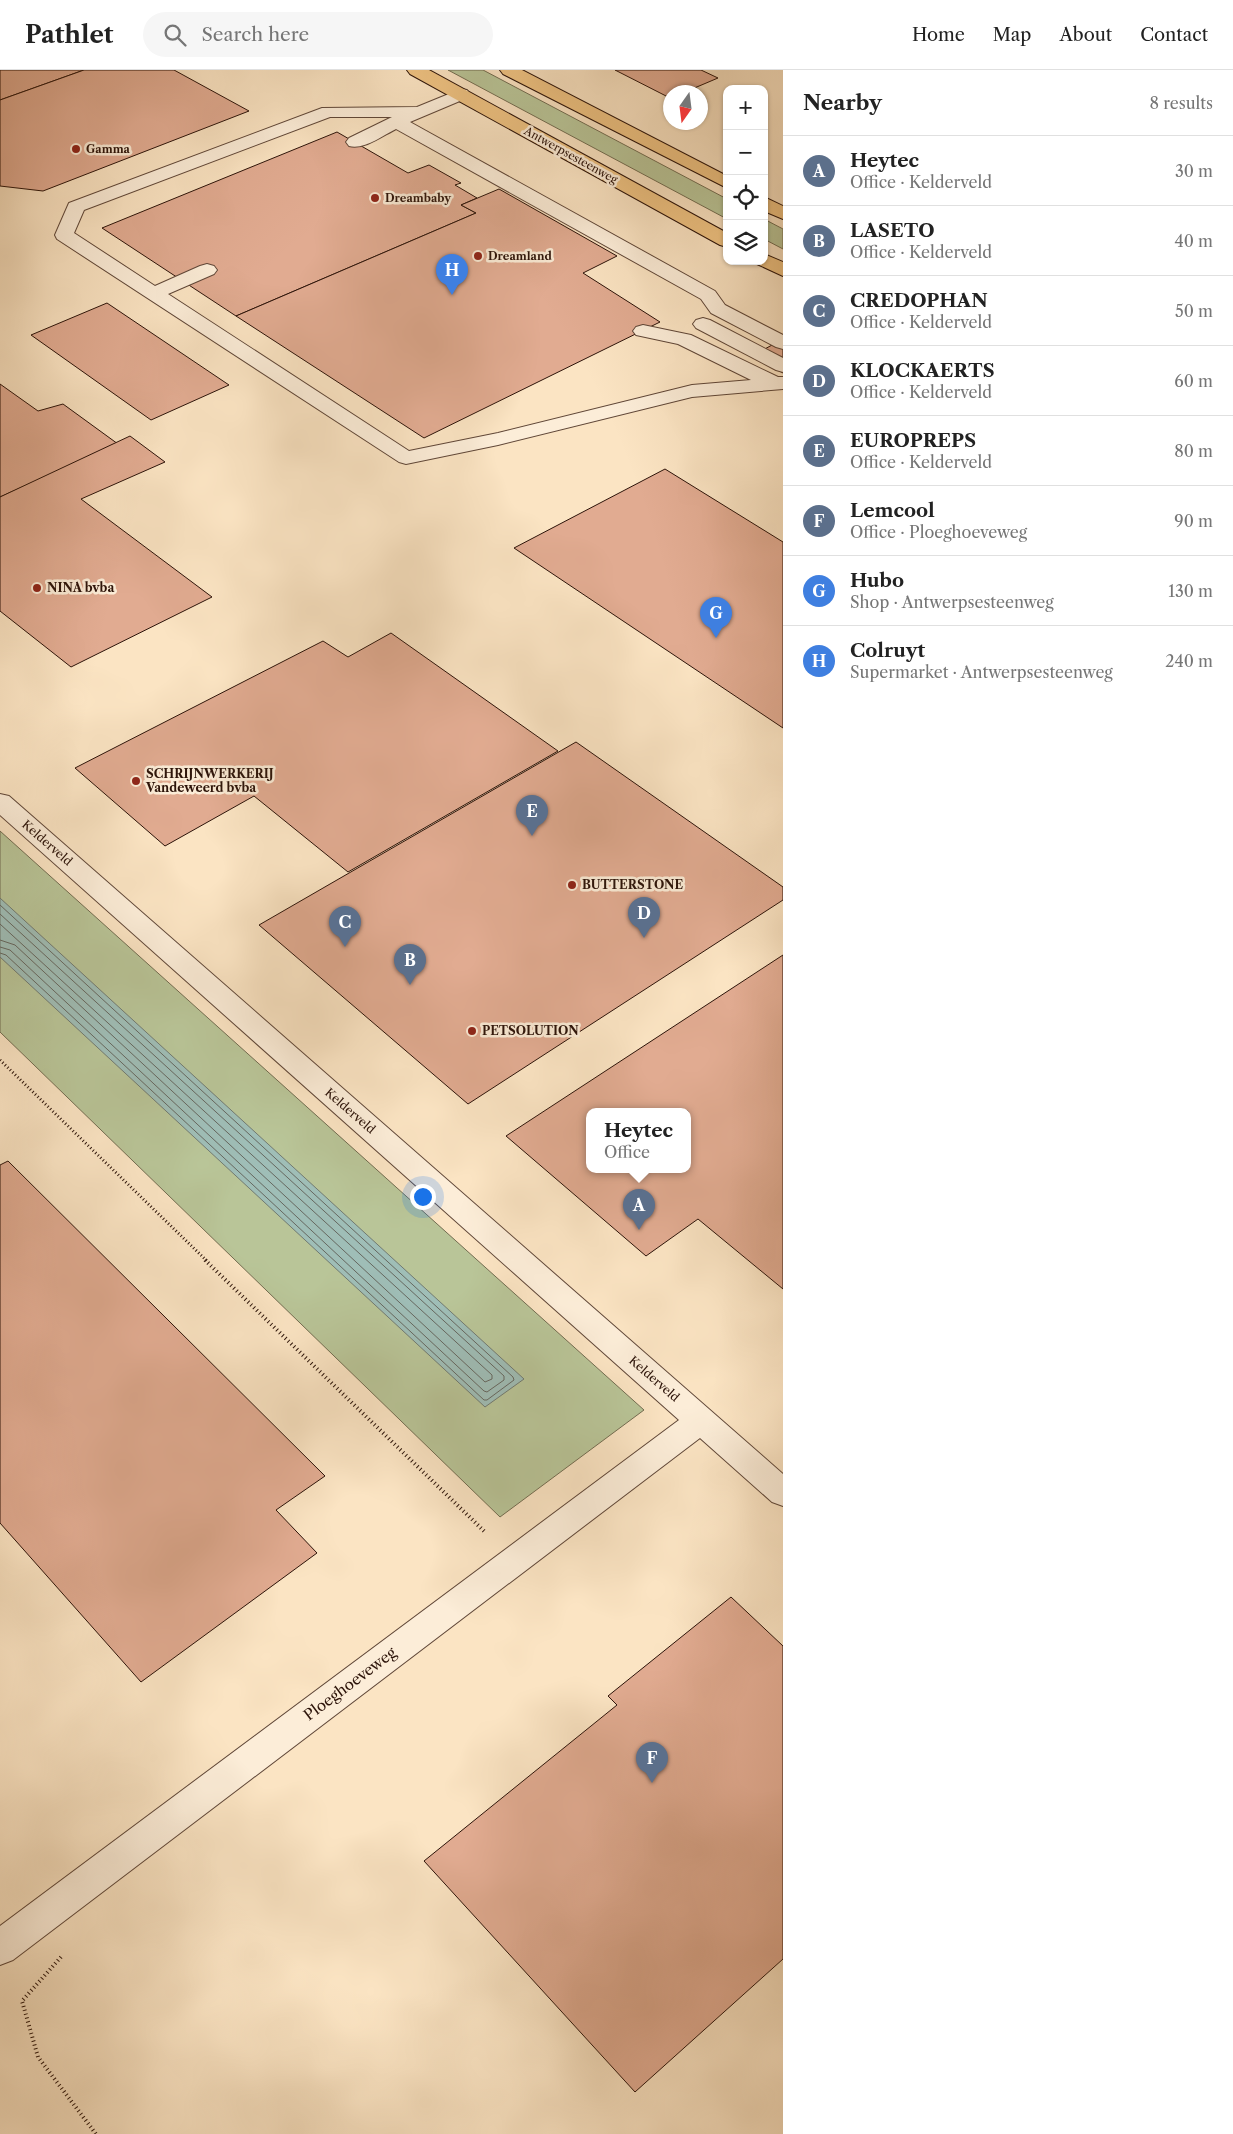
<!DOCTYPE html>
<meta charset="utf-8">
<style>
body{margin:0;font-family:"Libre Caslon Text",serif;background:#f6f6f6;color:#222}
.controls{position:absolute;right:15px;top:15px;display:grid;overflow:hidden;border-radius:10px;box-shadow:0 1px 4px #0004}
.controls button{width:45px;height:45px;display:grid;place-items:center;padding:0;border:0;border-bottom:1px solid #e0e0e0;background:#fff;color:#222;font:25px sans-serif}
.compass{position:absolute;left:663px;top:15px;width:45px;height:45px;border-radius:50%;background:#fff;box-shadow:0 1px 4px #0004;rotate:194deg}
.you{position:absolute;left:422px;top:1126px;width:18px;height:18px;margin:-12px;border:4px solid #fff;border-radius:50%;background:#1a73e8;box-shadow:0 0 0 8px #1a73e833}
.badge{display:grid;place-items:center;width:32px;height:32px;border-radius:50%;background:#8f2418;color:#fff;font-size:16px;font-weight:700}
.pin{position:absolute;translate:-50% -41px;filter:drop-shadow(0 1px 2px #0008)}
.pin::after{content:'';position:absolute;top:26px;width:18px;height:15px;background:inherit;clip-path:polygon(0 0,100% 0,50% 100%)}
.popup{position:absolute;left:586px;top:1038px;width:105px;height:65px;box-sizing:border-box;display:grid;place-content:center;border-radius:10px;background:#fff;filter:drop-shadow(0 1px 4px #0005);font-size:16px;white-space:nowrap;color:#767676}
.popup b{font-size:19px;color:#222}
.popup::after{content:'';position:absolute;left:50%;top:100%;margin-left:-10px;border:10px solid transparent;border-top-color:#fff}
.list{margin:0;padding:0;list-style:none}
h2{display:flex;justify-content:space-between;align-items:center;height:65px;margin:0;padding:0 20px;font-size:21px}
h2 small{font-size:16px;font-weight:400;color:#767676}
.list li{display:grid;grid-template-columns:32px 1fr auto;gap:15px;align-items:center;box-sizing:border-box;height:70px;padding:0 20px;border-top:1px solid #e0e0e0}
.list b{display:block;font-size:19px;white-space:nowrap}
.list p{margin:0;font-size:16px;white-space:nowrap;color:#767676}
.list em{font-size:16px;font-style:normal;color:#767676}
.icon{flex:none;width:28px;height:28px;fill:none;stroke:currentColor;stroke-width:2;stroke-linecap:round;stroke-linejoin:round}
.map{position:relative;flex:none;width:783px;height:2064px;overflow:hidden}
header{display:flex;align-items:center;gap:30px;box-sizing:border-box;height:70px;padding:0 25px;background:#fff;border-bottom:1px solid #e0e0e0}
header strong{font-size:24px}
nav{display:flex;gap:28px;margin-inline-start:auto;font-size:18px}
.search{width:350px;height:45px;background:#f6f6f6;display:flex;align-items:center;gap:12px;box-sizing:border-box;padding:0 18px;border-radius:28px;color:#767676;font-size:19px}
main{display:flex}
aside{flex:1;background:#fff}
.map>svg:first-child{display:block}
.green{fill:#b9c598;stroke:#726c50}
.water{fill:#9fbeb7;stroke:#717a71}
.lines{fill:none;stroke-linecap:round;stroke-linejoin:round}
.shore{stroke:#666860;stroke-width:1}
.building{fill:#e1ab91;stroke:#2c1309;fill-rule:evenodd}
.lane-casing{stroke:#604738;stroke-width:2}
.street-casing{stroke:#604738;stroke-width:2}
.primary-casing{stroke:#2c1309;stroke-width:2}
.path-far1{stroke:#2c1309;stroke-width:3;stroke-dasharray:1 2.5;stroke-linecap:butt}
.path{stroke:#2c1309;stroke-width:4;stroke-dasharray:1 3;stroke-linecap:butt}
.lane{fill:#fcedd8;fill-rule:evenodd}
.street{fill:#fcedd8;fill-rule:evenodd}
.primary{fill:#eec282;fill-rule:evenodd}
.poi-dot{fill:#8f2418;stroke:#fcedd8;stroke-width:2}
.labels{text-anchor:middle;stroke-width:5;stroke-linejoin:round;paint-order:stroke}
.far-poi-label{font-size:11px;font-weight:bold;fill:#2c1309;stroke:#fcedd8;text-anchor:start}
.far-street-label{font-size:11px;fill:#2c1309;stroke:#fcedd8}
.poi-label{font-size:12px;font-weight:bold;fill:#2c1309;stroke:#fcedd8;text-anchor:start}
.street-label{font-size:12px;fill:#2c1309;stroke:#fcedd8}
.near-street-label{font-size:15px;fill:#2c1309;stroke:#fcedd8}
</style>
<header>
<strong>Pathlet</strong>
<div class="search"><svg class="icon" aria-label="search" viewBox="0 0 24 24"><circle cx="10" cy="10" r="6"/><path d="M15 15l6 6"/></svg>Search here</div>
<nav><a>Home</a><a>Map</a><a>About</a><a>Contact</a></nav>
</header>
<main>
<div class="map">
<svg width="783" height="2064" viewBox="0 0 783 2064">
<rect width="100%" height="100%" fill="#fbe4c3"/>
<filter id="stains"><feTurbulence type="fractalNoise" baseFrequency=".004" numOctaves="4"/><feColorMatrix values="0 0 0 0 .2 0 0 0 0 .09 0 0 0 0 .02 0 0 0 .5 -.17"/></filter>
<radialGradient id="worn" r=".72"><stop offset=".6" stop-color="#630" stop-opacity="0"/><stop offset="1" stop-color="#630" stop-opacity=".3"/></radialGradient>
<g class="green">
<path d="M448,0H483L727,129V149Z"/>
<path d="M764,149L783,159V179L764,169Z"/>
<path d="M0,761L644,1340L500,1447L0,962Z"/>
</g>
<path class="water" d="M0,828L524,1309L485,1337L0,887Z"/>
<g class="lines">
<g class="shore">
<path d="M0,835L513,1307L514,1310L487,1330H484L6,885L0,883"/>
<path d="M0,844L504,1306V1310L487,1322L484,1321L10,880L0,877"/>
<path d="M0,854L492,1305V1309L485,1312L15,875L0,870"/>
</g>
</g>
<g class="building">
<path d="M0,0H84L0,30Z"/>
<path d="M84,0H174L249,41L43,121L0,116V30Z"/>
<path d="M615,0H701L718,8L685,22H670V28Z"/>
<path d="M337,62L408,103L429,95L461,113L455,115L477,128L461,135L476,143L236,246L102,158Z"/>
<path d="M499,119L617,186L583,203L660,252L424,368L236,246L476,143L461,135Z"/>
<path d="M107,233L229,315L151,350L31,265Z"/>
<path d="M783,269V303L752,286Z"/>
<path d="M0,314L38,341L63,334L118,374L0,427Z"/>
<path d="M130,366L165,392L81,429L212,527L71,597L0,541V427Z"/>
<path d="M665,399L783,472V658L514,478Z"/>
<path d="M391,563L558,681L348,802L254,726L165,776L75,698L323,571L348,587Z"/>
<path d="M576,672L783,817V830L468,1034L259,855Z"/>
<path d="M783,885V1219L698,1149L646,1186L506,1066ZM590,1041H688V1099H590Z"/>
<path d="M8,1091L325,1406L276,1440L317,1483L141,1612L0,1453V1095Z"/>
<path d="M731,1527L783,1576V1889L635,2022L424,1791L617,1635L608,1626Z"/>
</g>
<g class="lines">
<g class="lane-casing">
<g id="lane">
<path d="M461,19L467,20L470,24L467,28L410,52L715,221L725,235L783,265V279L776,277L711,243L701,229L396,59C382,66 364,80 349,76L346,72L349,68L392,47H330L84,140L74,163L155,216L200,196L207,194L214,196L217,200L214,204L168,224L409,381L498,363L692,315L751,310L678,274L636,265L633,261L636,257L643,255L691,265L778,307H783V319L692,327L498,375L406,394L399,392L57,169L55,165L69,133L322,38L417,37Z"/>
<path d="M703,248L710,250L783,288V302L776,300L696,258L693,254L696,250Z"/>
</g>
</g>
<g class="street-casing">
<path id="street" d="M0,724L9,726L783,1404V1436L772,1432L700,1368L13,1890L0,1895V1856L679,1350L0,745Z"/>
</g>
<g class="primary-casing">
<g id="primary">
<path d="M407,0H429L727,163V177L720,175L410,4Z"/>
<path d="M500,0H522L727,106V118L503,4Z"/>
<path d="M764,127L783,136V149L764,141Z"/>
<path d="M764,184L783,192V206L757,194L755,191H764Z"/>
</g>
</g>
<path class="path-far1" d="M0,990L207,1191"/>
<g class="path">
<path d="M205,1190L485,1462"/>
<path d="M61,1887L22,1931L38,1987L96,2064"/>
</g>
<use href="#lane" class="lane"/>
<use href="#street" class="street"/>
<use href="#primary" class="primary"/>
</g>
<g class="poi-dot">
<circle cx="76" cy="79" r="5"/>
<circle cx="375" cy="128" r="5"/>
<circle cx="478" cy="186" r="5"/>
<circle cx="37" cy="518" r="5"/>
<circle cx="136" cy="711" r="5"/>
<circle cx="572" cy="815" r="5"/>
<circle cx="472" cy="961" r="5"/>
</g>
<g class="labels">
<g class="far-poi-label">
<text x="86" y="83">Gamma</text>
<text x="385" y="132">Dreambaby</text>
<text x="488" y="190">Dreamland</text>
</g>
<g class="far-street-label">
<text transform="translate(571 85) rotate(29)" y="4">Antwerpsesteenweg</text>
</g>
<g class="poi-label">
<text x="47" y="522">NINA bvba</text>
<text x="146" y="708">SCHRIJNWERKERIJ<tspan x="146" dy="14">Vandeweerd bvba</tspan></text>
<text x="582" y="819">BUTTERSTONE</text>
<text x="482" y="965">PETSOLUTION</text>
</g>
<g class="street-label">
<text transform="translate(47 773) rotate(41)" y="4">Kelderveld</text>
<text transform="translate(350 1041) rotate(41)" y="4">Kelderveld</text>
<text transform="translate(654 1309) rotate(41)" y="4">Kelderveld</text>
</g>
<g class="near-street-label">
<text transform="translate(350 1614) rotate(-37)" y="5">Ploeghoeveweg</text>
</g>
</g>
<rect width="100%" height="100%" filter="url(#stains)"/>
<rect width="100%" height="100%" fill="url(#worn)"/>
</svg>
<div class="controls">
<button>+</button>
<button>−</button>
<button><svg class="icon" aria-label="locate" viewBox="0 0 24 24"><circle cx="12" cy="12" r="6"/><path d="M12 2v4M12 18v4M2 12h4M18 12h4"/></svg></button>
<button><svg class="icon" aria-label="layers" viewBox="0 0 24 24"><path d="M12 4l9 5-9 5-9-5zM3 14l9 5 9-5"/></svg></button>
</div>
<svg class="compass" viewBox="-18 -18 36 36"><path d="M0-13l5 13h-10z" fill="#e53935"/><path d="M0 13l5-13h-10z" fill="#767676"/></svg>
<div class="you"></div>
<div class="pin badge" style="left:639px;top:1160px;background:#5c6f8a">A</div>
<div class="popup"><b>Heytec</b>Office</div>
<div class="pin badge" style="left:410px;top:915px;background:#5c6f8a">B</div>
<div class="pin badge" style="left:345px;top:877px;background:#5c6f8a">C</div>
<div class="pin badge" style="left:644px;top:868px;background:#5c6f8a">D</div>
<div class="pin badge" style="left:532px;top:766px;background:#5c6f8a">E</div>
<div class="pin badge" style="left:652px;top:1713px;background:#5c6f8a">F</div>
<div class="pin badge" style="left:716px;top:568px;background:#3f7fe0">G</div>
<div class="pin badge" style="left:452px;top:225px;background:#3f7fe0">H</div>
</div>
<aside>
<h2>Nearby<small>8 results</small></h2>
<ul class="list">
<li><span class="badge" style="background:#5c6f8a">A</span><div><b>Heytec</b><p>Office · Kelderveld</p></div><em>30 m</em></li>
<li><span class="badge" style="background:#5c6f8a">B</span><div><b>LASETO</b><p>Office · Kelderveld</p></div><em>40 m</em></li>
<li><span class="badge" style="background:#5c6f8a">C</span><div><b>CREDOPHAN</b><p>Office · Kelderveld</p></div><em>50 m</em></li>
<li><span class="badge" style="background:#5c6f8a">D</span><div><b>KLOCKAERTS</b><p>Office · Kelderveld</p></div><em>60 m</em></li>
<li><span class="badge" style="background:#5c6f8a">E</span><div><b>EUROPREPS</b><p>Office · Kelderveld</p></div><em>80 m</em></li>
<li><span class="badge" style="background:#5c6f8a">F</span><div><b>Lemcool</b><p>Office · Ploeghoeveweg</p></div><em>90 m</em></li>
<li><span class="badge" style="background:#3f7fe0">G</span><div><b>Hubo</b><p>Shop · Antwerpsesteenweg</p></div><em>130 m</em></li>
<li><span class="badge" style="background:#3f7fe0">H</span><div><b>Colruyt</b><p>Supermarket · Antwerpsesteenweg</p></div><em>240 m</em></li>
</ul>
</aside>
</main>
